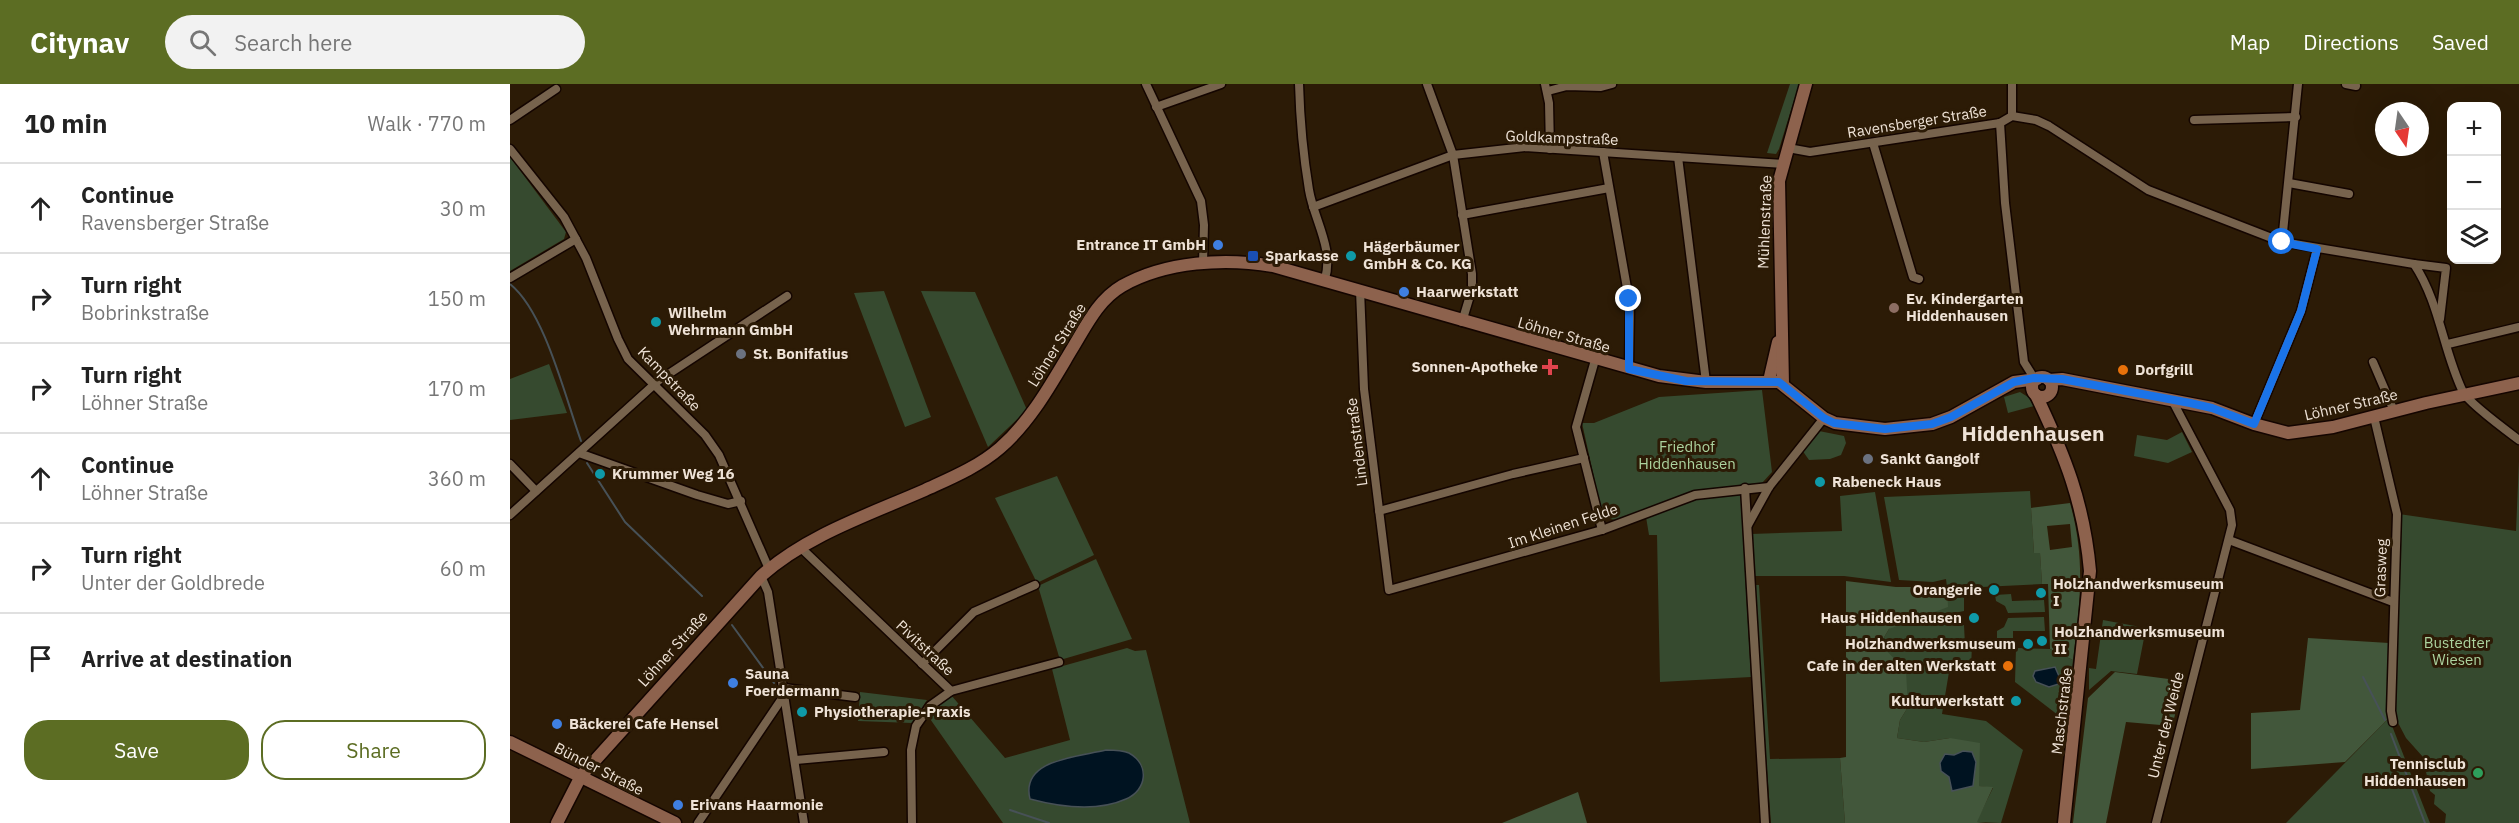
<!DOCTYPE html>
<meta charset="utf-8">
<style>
body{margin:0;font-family:"IBM Plex Sans",sans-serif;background:#f2f2f2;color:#222}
.controls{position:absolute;right:18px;top:18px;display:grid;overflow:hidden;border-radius:12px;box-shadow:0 6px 24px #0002}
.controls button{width:54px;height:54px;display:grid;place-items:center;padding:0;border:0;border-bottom:2px solid #e0e0e0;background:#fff;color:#222;font:30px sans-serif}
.compass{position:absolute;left:1865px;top:18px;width:54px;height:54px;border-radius:50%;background:#fff;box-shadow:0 6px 24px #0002;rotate:167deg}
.stop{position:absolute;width:18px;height:18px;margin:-14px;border:4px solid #1a73e8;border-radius:50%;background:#fff}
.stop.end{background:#1a73e8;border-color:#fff;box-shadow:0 2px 6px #0008}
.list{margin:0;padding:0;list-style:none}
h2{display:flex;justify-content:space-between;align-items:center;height:78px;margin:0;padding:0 24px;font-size:26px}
h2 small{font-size:20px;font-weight:400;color:#767676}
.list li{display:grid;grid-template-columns:39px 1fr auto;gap:18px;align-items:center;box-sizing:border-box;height:90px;padding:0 24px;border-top:2px solid #e0e0e0}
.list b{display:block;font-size:22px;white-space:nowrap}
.list p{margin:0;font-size:20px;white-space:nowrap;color:#767676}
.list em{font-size:20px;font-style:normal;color:#767676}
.actions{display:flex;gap:12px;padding:18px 24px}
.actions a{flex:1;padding:14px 0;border:2px solid #5c6d23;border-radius:24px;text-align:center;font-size:21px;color:#5c6d23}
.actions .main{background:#5c6d23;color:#fff}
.icon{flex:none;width:33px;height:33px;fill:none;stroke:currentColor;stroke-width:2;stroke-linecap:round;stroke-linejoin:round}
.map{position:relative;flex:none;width:2009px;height:739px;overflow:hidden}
header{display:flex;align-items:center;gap:36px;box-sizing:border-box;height:84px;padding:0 30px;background:#5c6d23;color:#fff}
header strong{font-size:28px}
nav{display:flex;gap:33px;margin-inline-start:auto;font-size:21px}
.search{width:420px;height:54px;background:#f2f2f2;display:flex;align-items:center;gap:15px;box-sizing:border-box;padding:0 21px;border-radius:33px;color:#767676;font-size:22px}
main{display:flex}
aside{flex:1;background:#fff}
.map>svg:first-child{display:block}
.green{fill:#364a2f}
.forest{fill:#42573b;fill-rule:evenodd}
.water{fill:#001321;stroke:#475157;stroke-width:1.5}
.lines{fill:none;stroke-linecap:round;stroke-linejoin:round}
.stream{stroke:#475157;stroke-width:2}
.street-casing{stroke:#140500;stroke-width:11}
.secondary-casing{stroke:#140500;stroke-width:15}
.street{stroke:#77634d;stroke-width:8}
.secondary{stroke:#8d624d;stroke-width:12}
.route{stroke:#1a73e8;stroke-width:8}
.shop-dot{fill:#3f7fe0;stroke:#2c1b06;stroke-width:2}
.transit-dot{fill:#1a4fb4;stroke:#2c1b06;stroke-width:2}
.culture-dot{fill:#0f9aa8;stroke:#2c1b06;stroke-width:2}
.education-dot{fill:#8d6e63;stroke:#2c1b06;stroke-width:2}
.worship-dot{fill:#6b7280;stroke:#2c1b06;stroke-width:2}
.health-dot{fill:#e0444e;stroke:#2c1b06;stroke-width:2}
.food-dot{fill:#e8710a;stroke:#2c1b06;stroke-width:2}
.leisure-dot{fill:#2e9e5b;stroke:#2c1b06;stroke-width:2}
.labels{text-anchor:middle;stroke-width:6;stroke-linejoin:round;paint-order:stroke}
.street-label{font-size:15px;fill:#eee2d6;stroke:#2c1b06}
.poi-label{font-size:15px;font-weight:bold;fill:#eee2d6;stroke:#2c1b06;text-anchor:start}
.park-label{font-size:15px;fill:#acd39f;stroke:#2c1b06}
.district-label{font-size:21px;font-weight:bold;fill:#eee2d6;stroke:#2c1b06}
</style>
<header>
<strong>Citynav</strong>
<div class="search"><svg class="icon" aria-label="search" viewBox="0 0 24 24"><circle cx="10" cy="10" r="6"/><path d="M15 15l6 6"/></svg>Search here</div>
<nav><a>Map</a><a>Directions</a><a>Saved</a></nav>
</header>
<main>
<aside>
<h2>10 min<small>Walk · 770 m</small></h2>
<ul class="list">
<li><svg class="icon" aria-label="ahead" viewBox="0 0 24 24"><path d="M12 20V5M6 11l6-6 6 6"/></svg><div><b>Continue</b><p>Ravensberger Straße</p></div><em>30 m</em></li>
<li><svg class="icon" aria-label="right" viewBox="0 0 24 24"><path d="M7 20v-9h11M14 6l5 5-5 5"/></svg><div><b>Turn right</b><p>Bobrinkstraße</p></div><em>150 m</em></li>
<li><svg class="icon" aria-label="right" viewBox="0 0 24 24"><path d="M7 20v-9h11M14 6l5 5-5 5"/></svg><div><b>Turn right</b><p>Löhner Straße</p></div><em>170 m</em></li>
<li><svg class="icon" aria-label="ahead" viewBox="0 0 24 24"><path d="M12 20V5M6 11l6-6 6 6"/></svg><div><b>Continue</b><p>Löhner Straße</p></div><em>360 m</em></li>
<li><svg class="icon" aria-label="right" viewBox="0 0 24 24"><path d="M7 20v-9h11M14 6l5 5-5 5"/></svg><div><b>Turn right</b><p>Unter der Goldbrede</p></div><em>60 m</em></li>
<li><svg class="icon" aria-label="arrive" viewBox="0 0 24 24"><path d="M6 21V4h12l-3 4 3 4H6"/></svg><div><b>Arrive at destination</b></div></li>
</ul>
<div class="actions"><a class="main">Save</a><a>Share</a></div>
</aside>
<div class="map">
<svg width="2009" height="739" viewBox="0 0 2009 739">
<rect width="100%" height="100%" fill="#2c1b06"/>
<g class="green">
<path d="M1280,0H1289L1269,65L1266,70L1257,69Z"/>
<path d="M0,73L56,148L54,155L0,187Z"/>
<path d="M374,207L421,333L395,343L344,209Z"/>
<path d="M411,207L465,208L517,326L478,363Z"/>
<path d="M39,280L57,329L0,336V295Z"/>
<path d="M1252,306L1262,388L1252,399L1230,401L1241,593L1150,598L1147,451H1139L1136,433L1129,435L1128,428L1107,436L1093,434L1072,339H1084L1149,313Z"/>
<path d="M1510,308L1518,313L1524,322L1498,329L1494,313Z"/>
<path d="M1309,347L1334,352L1336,359L1331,371L1320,375L1299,376L1292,366Z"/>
<path d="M1672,348L1682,368L1658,379L1624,372L1627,351L1657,356Z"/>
<path d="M2009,377V739H1935L1936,730L1924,720L1925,711L1920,707L1913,673L1896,654L1885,633L1889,430L2006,447Z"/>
<path d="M547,392L584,471L527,499L485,414Z"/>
<path d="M1520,407L1524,469L1530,468L1532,500L1472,503L1471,511H1454V527L1449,528V541H1454L1455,561L1462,562L1461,583L1440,582L1432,630L1476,637L1513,666L1491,739L1466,738L1483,704L1469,702L1440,654L1414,658L1387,654L1390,636L1398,623L1370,560L1379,545L1437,503L1436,495L1423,498L1389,496L1374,413Z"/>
<path d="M1365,408L1381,498L1334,492H1242L1241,450L1332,447L1330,412Z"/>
<path d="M586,475L622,555L550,576L528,502Z"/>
<path d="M1243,501H1249L1260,675L1330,674L1335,739H1261Z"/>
<path d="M1501,510L1502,517L1534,516L1535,528L1498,529L1495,522L1486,517L1485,511Z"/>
<path d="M1534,533L1535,547H1503V554H1487V547L1494,543L1498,534Z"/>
<path d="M1593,536L1636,544L1627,590L1601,587L1579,606V584L1586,585Z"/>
<path d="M617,564L625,567L636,566L680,739H493L418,632L427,620L441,611L495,674L560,656L542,585Z"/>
<path d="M1506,564L1540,565L1563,576L1557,638L1505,598Z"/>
<path d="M350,608L417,616L402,639L348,637Z"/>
<path d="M1879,634L1920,739H1776Z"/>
</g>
<g class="forest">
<path d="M1560,419C1576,476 1570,518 1563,576L1540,565L1538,500H1532L1530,469H1524L1521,424ZM1560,440L1562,463L1540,466L1537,442Z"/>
<path d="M1336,497L1386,503H1437L1438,523L1379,545L1370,560L1396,587L1398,623L1390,636L1387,654L1414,658L1440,654L1470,659L1469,702L1483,703L1467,738L1476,739H1335L1330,674L1336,673Z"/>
<path d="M1798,554L1879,559V634L1835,678L1741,685V629L1790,626Z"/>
<path d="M1605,588L1674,597L1662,642L1616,638L1596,739H1563L1578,614Z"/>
<path d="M1068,708L1077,739H992Z"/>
</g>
<g class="water">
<path d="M1545,583L1552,599L1539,603L1526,598L1523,592L1525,587Z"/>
<path d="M596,666C603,666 612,666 619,669C640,681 637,706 616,715C587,728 550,723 520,715C510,675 568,673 596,666Z"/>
<path d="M1453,667L1462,668L1466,678L1463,702L1442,707L1439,693L1431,687L1430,679L1435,670L1444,671Z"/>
</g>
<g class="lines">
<g class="stream">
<path d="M0,200C35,228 55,313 71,357"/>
<path d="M77,379L115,438L192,512"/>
<path d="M222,541L264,599"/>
<path d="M1853,593L1875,636"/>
<path d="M1881,650L1915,739"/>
<path d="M500,726L539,739"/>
</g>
<g class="street-casing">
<g id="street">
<path d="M636,0L691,117L694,141L693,179"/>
<path d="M789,0C790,36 793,70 799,106C804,136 824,164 815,195"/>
<path d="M917,0L943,71L962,190V205L952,238"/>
<path d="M1035,0L1039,19L1040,65"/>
<path d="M1502,0V32"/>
<path d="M1836,0L1846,2"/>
<path d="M1038,7L1057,2L1091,3L1102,0"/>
<path d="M646,23L711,0"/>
<path d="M0,36L46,5"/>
<path d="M1684,36L1786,33"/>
<path d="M1490,39L1495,119L1514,278L1524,294"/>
<path d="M1363,59L1403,193L1409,195"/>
<path d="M1278,64L1300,68L1490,39L1502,32L1526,36L1539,42L1638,106L1656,113L1772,158L1904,180C1930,219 1933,267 1953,308C1959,319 1997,347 2009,356"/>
<path d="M0,65L54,133L76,174L108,255L118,275L195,351L209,371L259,485"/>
<path d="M1093,68L1120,221L1119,285"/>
<path d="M1168,73L1196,298"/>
<path d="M1779,99L1839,110"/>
<path d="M803,123L943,71L1015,63L1273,80"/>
<path d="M952,131L1099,104"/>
<path d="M1772,158L1788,0"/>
<path d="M1904,180L1936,184L1930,235"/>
<path d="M0,194L66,155"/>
<path d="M850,206L854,305L879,506L1092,446L1185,411L1259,403"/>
<path d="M1938,260L2009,243"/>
<path d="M1085,276L1066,343L1092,446"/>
<path d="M1863,278L1884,327"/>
<path d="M1864,333L1887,430L1881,627L1883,638"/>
<path d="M1744,340L1791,227L1807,165"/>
<path d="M69,369L187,411L218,420L231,417"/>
<path d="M0,380L26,407"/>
<path d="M1235,404L1255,739"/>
<path d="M869,427L1003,390L1074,374"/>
<path d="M0,431L148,297L277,212"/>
<path d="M1238,441L1259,403L1314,334"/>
<path d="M1719,456L1883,518"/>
<path d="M290,463L441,607"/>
<path d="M251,492L258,508L294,739"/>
<path d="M412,580L464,528L525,501"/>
<path d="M286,676L374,668"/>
<path d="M188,739L271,616L274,604L345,613"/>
<path d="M402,739L401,666L406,642L420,622L441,607L549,578"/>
<path d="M1646,739L1722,441L1720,426L1662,316"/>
</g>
</g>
<g class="secondary-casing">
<g id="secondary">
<circle cx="1532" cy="303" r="10"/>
<path d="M1539,296L1552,295L1702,324L1744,340L1778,349L1823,343L1916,319L2009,299"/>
<path d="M1259,297L1268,258"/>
<path d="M1273,300L1269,97L1296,0"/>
<path d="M1526,311C1555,372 1574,419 1580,487L1554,739"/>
<path d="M0,658L165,739"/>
<path d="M47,739L71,692L251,492C297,451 358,431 415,406C441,394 468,383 490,364C521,337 541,300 562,265C576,242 588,216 612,202C656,177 715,174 763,182L1149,292L1196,298H1269L1314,334L1325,339L1375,345L1422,340L1441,333L1504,298L1527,295"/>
</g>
</g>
<use href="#street" class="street"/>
<use href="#secondary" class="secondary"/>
</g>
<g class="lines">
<path class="route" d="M1119,215V285L1176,297L1269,298L1314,334L1324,339L1375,345L1422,340L1441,333L1504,298L1524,294L1552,295L1680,319L1702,324L1744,340L1791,227L1807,165L1772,158"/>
</g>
<g class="shop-dot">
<circle cx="708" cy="161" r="6"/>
<circle cx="894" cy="208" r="6"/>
<circle cx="223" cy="599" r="6"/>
<circle cx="47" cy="640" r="6"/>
<circle cx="168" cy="721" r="6"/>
</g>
<rect class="transit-dot" x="737" y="166" width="12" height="12" rx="3"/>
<g class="culture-dot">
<circle cx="841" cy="172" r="6"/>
<circle cx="146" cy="238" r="6"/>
<circle cx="90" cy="390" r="6"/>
<circle cx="1310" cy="398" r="6"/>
<circle cx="1484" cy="506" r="6"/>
<circle cx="1531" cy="509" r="6"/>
<circle cx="1464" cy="534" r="6"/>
<circle cx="1532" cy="557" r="6"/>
<circle cx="1518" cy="560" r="6"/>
<circle cx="1506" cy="617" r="6"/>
<circle cx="292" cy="628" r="6"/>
</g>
<circle class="education-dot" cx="1384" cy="224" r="6"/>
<g class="worship-dot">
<circle cx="231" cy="270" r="6"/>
<circle cx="1358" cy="375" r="6"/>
</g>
<path class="health-dot" d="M1037 274h6v6h6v6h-6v6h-6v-6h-6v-6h6z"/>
<g class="food-dot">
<circle cx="1613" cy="286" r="6"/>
<circle cx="1498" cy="582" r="6"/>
</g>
<circle class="leisure-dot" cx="1968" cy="689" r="6"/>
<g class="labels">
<g class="street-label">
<text transform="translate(1407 38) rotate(-9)" y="5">Ravensberger Straße</text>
<text transform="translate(1052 54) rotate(2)" y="5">Goldkampstraße</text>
<text transform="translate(1255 138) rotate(-88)" y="5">Mühlenstraße</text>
<text transform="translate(1054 251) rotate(16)" y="5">Löhner Straße</text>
<text transform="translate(547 261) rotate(-58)" y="5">Löhner Straße</text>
<text transform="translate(159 295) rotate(46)" y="5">Kampstraße</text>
<text transform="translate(1841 321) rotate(-13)" y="5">Löhner Straße</text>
<text transform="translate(847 358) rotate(-97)" y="5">Lindenstraße</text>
<text transform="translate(1053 442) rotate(-18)" y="5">Im Kleinen Felde</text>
<text transform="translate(1871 484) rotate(-88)" y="5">Grasweg</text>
<text transform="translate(415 564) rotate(43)" y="5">Pivitstraße</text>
<text transform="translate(163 565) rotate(-48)" y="5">Löhner Straße</text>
<text transform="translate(1552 627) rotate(-83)" y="5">Maschstraße</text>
<text transform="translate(1656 641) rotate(-76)" y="5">Unter der Weide</text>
<text transform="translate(89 685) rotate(27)" y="5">Bünder Straße</text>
</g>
<g class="poi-label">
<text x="696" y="166" text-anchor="end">Entrance IT GmbH</text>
<text x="853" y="168">Hägerbäumer<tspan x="853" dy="17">GmbH &amp; Co. KG</tspan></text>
<text x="755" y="177">Sparkasse</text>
<text x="906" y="213">Haarwerkstatt</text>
<text x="1396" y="220">Ev. Kindergarten<tspan x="1396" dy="17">Hiddenhausen</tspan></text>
<text x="158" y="234">Wilhelm<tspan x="158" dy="17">Wehrmann GmbH</tspan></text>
<text x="243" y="275">St. Bonifatius</text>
<text x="1028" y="288" text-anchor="end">Sonnen-Apotheke</text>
<text x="1625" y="291">Dorfgrill</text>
<text x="1370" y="380">Sankt Gangolf</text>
<text x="102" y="395">Krummer Weg 16</text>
<text x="1322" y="403">Rabeneck Haus</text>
<text x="1543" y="505">Holzhandwerksmuseum<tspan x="1543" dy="17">I</tspan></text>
<text x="1472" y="511" text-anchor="end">Orangerie</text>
<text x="1452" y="539" text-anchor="end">Haus Hiddenhausen</text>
<text x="1544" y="553">Holzhandwerksmuseum<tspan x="1544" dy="17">II</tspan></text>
<text x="1506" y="565" text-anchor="end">Holzhandwerksmuseum</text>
<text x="1486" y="587" text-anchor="end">Cafe in der alten Werkstatt</text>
<text x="235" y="595">Sauna<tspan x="235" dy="17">Foerdermann</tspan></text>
<text x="1494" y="622" text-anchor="end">Kulturwerkstatt</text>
<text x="304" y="633">Physiotherapie-Praxis</text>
<text x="59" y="645">Bäckerei Cafe Hensel</text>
<text x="1956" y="685" text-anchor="end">Tennisclub<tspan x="1956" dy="17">Hiddenhausen</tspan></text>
<text x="180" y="726">Erivans Haarmonie</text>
</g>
<g class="park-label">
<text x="1177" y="368">Friedhof<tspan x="1177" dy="17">Hiddenhausen</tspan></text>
<text x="1947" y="564">Bustedter<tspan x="1947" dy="17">Wiesen</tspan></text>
</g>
<g class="district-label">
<text x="1523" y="357">Hiddenhausen</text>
</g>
</g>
</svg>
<div class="controls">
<button>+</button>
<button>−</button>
<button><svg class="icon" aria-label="layers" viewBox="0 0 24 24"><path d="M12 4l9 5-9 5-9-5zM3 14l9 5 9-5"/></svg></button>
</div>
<svg class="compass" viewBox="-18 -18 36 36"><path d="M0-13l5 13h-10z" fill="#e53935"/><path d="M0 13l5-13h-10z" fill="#767676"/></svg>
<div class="stop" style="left:1772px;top:158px"></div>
<div class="stop end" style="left:1119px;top:215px"></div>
</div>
</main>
